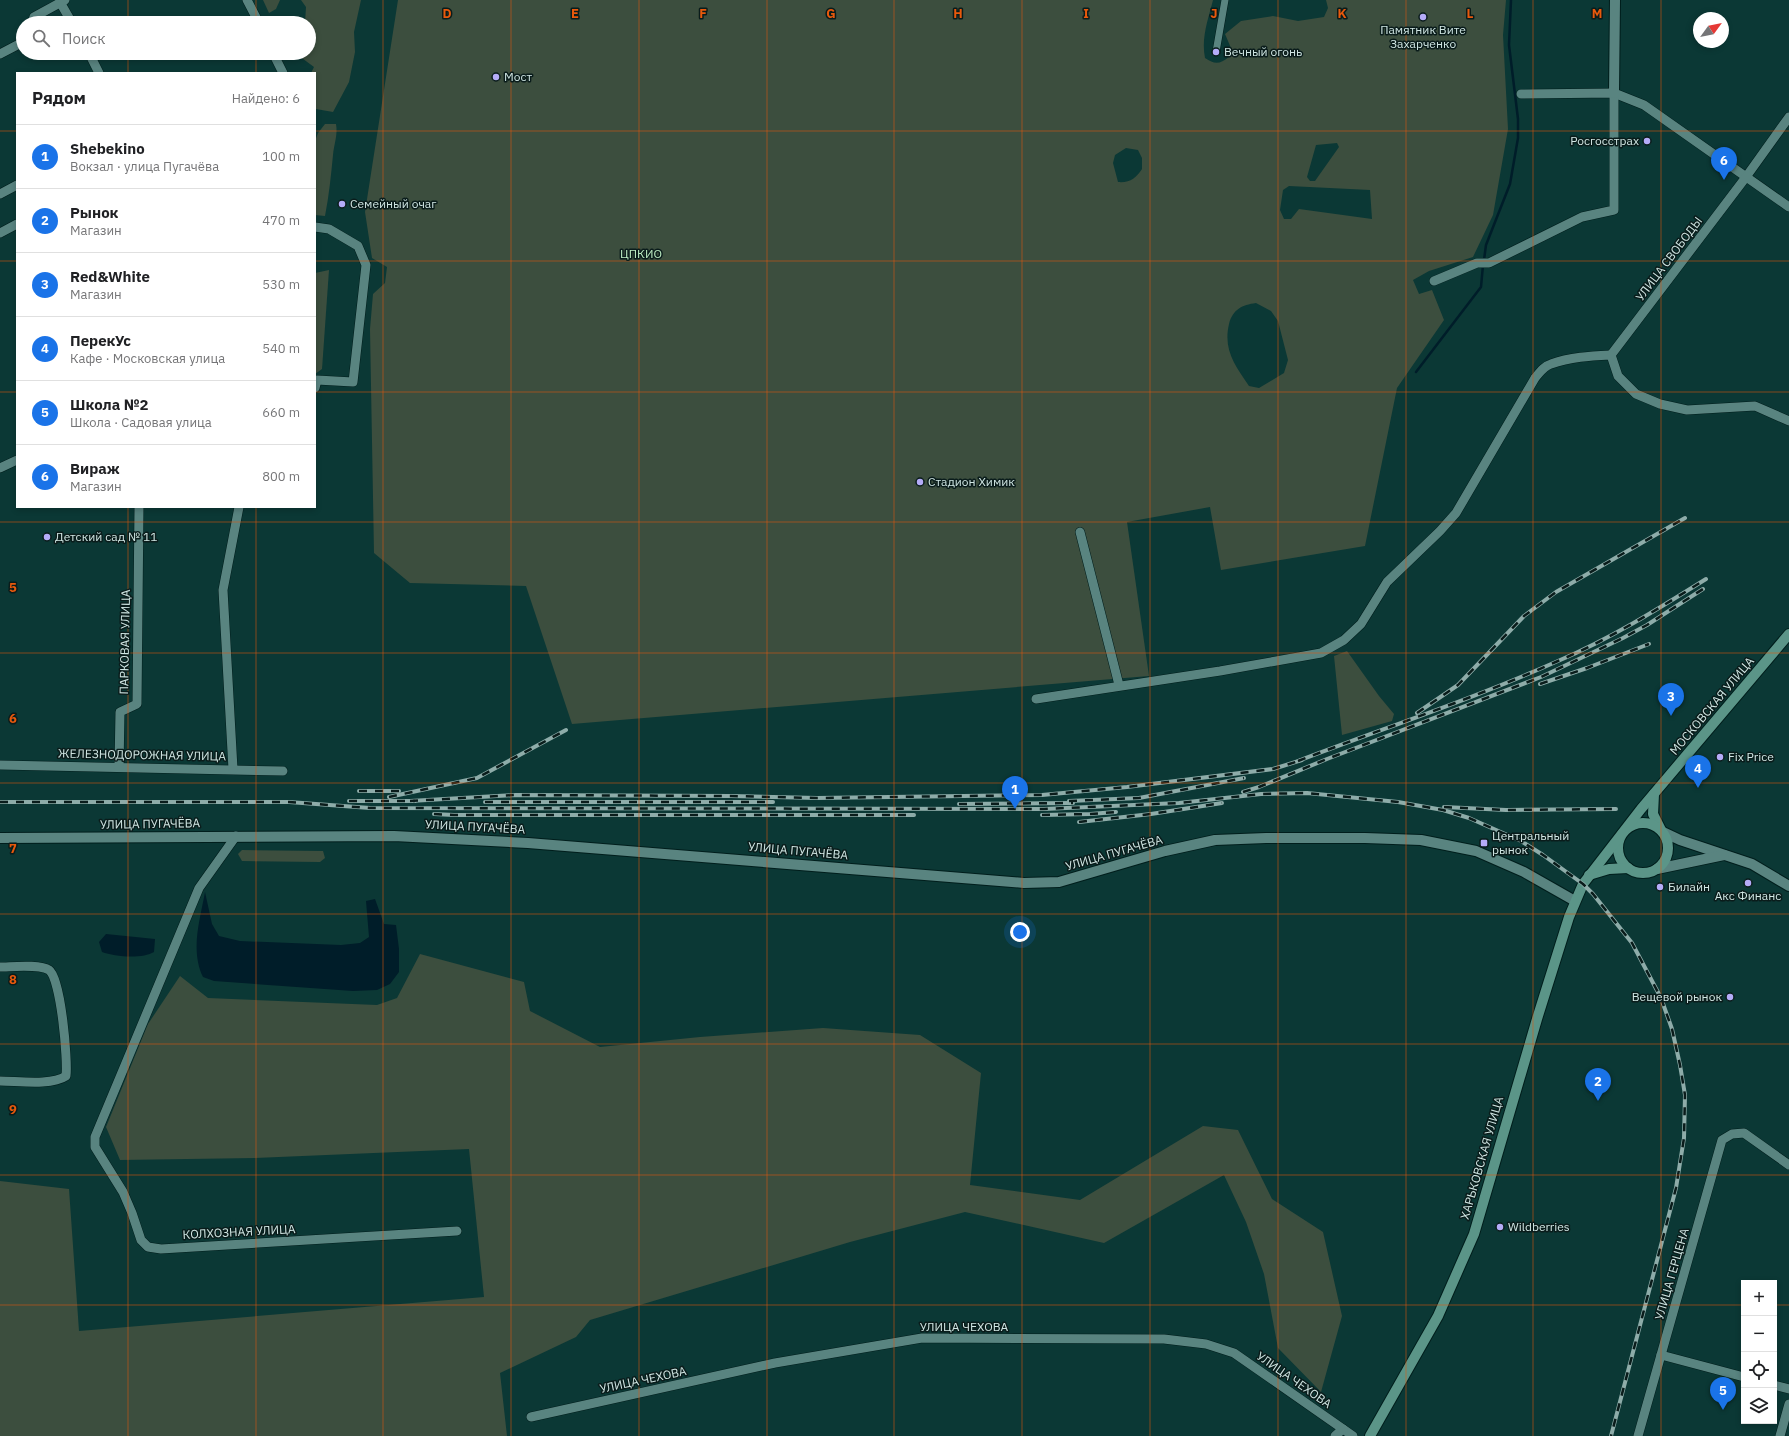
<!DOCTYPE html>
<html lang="ru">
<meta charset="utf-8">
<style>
body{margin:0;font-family:"IBM Plex Sans",sans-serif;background:#f6f6f6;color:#202124}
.controls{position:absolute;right:12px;bottom:12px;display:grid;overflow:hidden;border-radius:0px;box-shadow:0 2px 6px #0003}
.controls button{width:36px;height:36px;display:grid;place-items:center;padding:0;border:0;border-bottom:1px solid #e0e0e0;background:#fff;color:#202124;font:20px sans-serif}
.compass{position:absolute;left:1693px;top:12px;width:36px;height:36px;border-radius:50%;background:#fff;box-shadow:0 2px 6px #0003;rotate:57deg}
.you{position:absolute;left:1020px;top:932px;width:14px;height:14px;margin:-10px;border:3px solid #fff;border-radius:50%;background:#1a73e8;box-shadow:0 0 0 6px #1a73e833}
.badge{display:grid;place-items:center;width:26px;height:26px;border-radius:50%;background:#1a73e8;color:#fff;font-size:13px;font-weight:700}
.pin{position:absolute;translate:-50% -33px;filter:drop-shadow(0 1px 2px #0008)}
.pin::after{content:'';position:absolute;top:21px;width:14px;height:12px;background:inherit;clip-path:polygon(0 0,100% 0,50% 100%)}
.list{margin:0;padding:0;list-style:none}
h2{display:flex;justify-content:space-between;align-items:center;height:52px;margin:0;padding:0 16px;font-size:17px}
h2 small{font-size:13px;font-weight:400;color:#757577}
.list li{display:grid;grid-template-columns:26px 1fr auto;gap:12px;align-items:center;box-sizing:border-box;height:64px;padding:0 16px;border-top:1px solid #e0e0e0}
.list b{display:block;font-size:15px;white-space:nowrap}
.list p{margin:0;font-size:13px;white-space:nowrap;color:#757577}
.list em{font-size:13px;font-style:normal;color:#757577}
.icon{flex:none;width:22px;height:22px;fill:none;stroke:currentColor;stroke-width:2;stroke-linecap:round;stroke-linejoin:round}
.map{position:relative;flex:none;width:1789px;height:1436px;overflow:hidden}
.search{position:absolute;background:#fff;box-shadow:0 2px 6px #0003;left:16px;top:16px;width:300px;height:44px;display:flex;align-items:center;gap:10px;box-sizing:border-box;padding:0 14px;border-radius:22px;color:#757577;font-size:15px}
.panel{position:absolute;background:#fff;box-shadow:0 2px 6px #0003;left:16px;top:72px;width:300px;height:436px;border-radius:0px}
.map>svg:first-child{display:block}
.green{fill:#3c4e3e;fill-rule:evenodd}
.water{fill:#001d29}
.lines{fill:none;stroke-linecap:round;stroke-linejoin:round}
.stream{stroke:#001d29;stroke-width:2.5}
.pedestrian-casing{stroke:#001e1c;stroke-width:8}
.minor-casing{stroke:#001e1c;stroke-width:10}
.tertiary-casing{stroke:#001e1c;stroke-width:12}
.secondary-casing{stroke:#001e1c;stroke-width:12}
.pedestrian{stroke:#598480;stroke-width:7}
.minor{stroke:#598480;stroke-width:9}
.tertiary{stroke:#598480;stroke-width:10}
.secondary{stroke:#5b9588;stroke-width:10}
.rail-casing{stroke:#8eaca9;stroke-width:4}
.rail{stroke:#0a1c1b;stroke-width:2.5;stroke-dasharray:8;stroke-linecap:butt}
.grid{fill:none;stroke:#e8590c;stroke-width:1;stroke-opacity:0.55}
.poi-dot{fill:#b5acf8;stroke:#0a1c1b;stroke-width:1.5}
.labels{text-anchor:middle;stroke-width:3;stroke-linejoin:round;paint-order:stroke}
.poi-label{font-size:12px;fill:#d1e7e4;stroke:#0a1c1b;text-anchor:start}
.park-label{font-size:12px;fill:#c0efc5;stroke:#0a1c1b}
.street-label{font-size:12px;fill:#d1e7e4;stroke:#0a1c1b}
.grid-label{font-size:13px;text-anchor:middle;font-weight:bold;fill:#e8590c;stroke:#0a1c1b;stroke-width:3;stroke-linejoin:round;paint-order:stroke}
</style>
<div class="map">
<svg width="1789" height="1436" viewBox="0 0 1789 1436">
<rect width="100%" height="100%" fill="#0b3835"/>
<g class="green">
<path d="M263,0H280L276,9L269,13Z"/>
<path d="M301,0H361L354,32L355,52L349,82L333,112L316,109L315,73H311L314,67L295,53H309V23H305L306,7Z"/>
<path d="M398,0H1213C1208,20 1201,38 1205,58C1215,65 1220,64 1229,57L1231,48L1225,34L1241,21L1273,16L1298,21L1324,17L1328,8L1326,0H1506L1503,35L1508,129L1493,215L1473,257L1429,271L1413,280L1419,294L1432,290L1444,320L1397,388L1365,546L1221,570L1210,507L1127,522L1149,676L572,724L526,586L410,583L374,553L370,329L373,294L385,283L387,267L372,258L365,212ZM1337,143L1339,147L1315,181H1310L1307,177L1316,145ZM1126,148L1138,150L1142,158V169C1136,178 1130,183 1118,182L1113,163L1115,155ZM1289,186L1370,190L1372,219L1299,209L1291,219H1284L1280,210L1283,190ZM1256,303L1271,311L1278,321L1288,360L1284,373L1259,388L1249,386C1235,365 1223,350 1229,324C1233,309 1242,305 1256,303Z"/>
<path d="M325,124H336C338,135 334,144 333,155C331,175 329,196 325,216L315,215V141L318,133Z"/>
<path d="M329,270L322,369L315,374V273Z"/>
<path d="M1347,651L1379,696L1394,714L1392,721L1342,735L1334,656Z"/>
<path d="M242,850L323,851L325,858L320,862L242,861L238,854Z"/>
<path d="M420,954L524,982L530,1011L600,1047L700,1037L823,1028L920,1035L981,1073L970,1185L1080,1200L1203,1126L1238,1130L1272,1199L1323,1232L1342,1316L1321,1392L1278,1348L1264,1274L1246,1222L1224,1175L1104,1243L965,1212L850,1242L590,1320L576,1337L500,1373L507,1436H0V1181L69,1189L79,1331L484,1297L469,1149L255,1158L120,1160L106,1127L148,1024L180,976L208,998L377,1005L397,998Z"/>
</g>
<g class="water">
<path d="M205,892L212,924L219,936L240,941L341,945L360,943L369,937L366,901L375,899L384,924L396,925L399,949V972L390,984L377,990L353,991L214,981L203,977C190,950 200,920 205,892Z"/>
<path d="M106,934L155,939L154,952C143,959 115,957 102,952L99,942Z"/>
</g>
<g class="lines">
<g class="stream">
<path d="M1484,260L1486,245L1510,184L1518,138V119L1509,45L1511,0"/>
<path d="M1416,372L1481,287L1483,265"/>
</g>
<g class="pedestrian-casing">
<path id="pedestrian" d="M1216,52L1225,0"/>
</g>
<g class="minor-casing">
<g id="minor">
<path d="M247,0L259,23"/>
<path d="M60,2L72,23"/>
<path d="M32,23L34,17L65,0"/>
<path d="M89,53L99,73"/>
<path d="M273,53L283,73"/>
<path d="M0,54L23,42"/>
<path d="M1521,94L1614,93L1644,105L1789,207"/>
<path d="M0,194L17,185"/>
<path d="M315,227L329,229L358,246L366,265L353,382L317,380L315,388"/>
<path d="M0,233L17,224"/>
<path d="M1434,281L1477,263H1489L1582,217L1614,210V93"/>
<path d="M1611,355L1746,177L1789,117"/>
<path d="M0,468L17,460"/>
<path d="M1080,532L1119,685"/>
<path d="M1036,699L1220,671L1321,653L1344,640L1361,624L1387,582L1440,531L1456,513L1535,378C1540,372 1544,366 1551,364C1570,357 1591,356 1611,355L1618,376L1636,394L1660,404L1687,410L1755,406L1789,421"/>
<path d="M0,765L283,771"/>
<path d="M119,767L120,712L137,704L139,507"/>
<path d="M233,769L223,590L239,507"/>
<path d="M236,836L199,888L95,1137V1147L123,1192L132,1213L141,1240L148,1247L161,1249L457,1231"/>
<path d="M0,967C11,967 40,964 49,970C61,978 68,1061 66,1076C51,1086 18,1081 0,1081"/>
<path d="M1661,1355L1744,1377"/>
<path d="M1774,1385L1789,1389"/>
<path d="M531,1417L775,1363L922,1338L1164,1339L1206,1344L1234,1353L1353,1436"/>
<path d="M1335,1436L1343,1429"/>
<path d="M1638,1436L1722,1140L1732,1134L1744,1133L1789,1165"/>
<path d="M1780,1436L1789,1404"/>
</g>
</g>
<g class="tertiary-casing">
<g id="tertiary">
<path d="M1614,93L1615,0"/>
<path d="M1663,832L1680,840L1752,864L1789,886"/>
<path d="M0,838L394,836L528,843L1024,883L1059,882L1165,851L1215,840L1266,838H1365L1421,840L1476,851L1524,872L1575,901"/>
<path d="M1657,869L1724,855"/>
</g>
</g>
<g class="secondary-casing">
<g id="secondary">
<path d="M1654,794L1653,814L1661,830"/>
<circle cx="1643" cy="848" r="25"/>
<path d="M1589,875L1609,869L1628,868"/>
<path d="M1370,1436L1438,1316L1474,1234L1537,1019L1569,917L1583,884L1641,809L1789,634"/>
</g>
</g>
<use href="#pedestrian" class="pedestrian"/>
<use href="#minor" class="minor"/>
<use href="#tertiary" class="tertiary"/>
<use href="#secondary" class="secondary"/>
<g class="rail-casing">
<g id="rail">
<path d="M1540,684L1587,668L1649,644"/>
<path d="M1417,713L1458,685L1524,616L1556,592L1685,518"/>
<path d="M1298,761C1384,728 1473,699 1558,661C1610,639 1658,609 1706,579"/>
<path d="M359,791H399"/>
<path d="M1243,792L1259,787L1327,759L1541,677L1623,638L1647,625L1703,589"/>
<path d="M389,797L477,778L566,730"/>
<path d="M349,801H415"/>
<path d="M410,801L516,795L731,796L817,798L1042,795L1127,787L1273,769L1302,760"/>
<path d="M1069,801L1139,798L1244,778"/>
<path d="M0,802H289L370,808L1044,809L1179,803L1261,794L1307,793L1398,802L1443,810L1469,818L1521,841L1543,855L1583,884L1593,894L1632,943L1661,998L1672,1029L1680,1065L1685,1095L1684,1138L1676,1188L1611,1436"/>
<path d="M485,802H773"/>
<path d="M959,804L1073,803"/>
<path d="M1444,807L1506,810L1616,809"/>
<path d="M434,814L454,815H914"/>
<path d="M1042,815L1090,814L1116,812"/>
<path d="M1079,822L1151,814L1222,803"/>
</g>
</g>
<use href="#rail" class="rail"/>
</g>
<path class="grid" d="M128,0V23M256,0V23M383,0V1436M511,0V1436M639,0V1436M767,0V1436M894,0V1436M1022,0V1436M1150,0V1436M1278,0V1436M1406,0V1436M1533,0V1436M1661,0V1436M128,53V73M256,53V73M0,131H17M315,131H1789M0,261H17M315,261H1789M0,392H17M315,392H1789M128,507V1436M256,507V1436M0,522H1789M0,653H1789M0,783H1789M0,914H1789M0,1044H1789M0,1175H1789M0,1305H1744M1774,1305H1789"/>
<g class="poi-dot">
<circle cx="1423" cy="17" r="4"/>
<circle cx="1216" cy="52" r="4"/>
<circle cx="496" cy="77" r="4"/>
<circle cx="1647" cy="141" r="4"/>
<circle cx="342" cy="204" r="4"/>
<circle cx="920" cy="482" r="4"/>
<circle cx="47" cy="537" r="4"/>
<circle cx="1720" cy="757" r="4"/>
<rect x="1480" y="839" width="8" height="8" rx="2"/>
<circle cx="1748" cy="883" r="4"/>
<circle cx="1660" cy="887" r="4"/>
<circle cx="1730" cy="997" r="4"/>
<circle cx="1500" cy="1227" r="4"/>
</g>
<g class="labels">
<g class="poi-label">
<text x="1423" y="34" text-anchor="middle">Памятник Вите<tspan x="1423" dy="14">Захарченко</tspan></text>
<text x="1224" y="56">Вечный огонь</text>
<text x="504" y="81">Мост</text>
<text x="1639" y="145" text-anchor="end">Росгосстрах</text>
<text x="350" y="208">Семейный очаг</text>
<text x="928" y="486">Стадион Химик</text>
<text x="55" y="541">Детский сад № 11</text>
<text x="1728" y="761">Fix Price</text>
<text x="1492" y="840">Центральный<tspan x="1492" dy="14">рынок</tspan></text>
<text x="1668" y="891">Билайн</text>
<text x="1748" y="900" text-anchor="middle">Акс Финанс</text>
<text x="1722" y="1001" text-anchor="end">Вещевой рынок</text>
<text x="1508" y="1231">Wildberries</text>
</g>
<g class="park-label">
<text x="641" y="258">ЦПКИО</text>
</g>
<g class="street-label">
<text transform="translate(1669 259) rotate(-53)" y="4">УЛИЦА СВОБОДЫ</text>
<text transform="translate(125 642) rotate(-89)" y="4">ПАРКОВАЯ УЛИЦА</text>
<text transform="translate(1712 706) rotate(-50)" y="4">МОСКОВСКАЯ УЛИЦА</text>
<text transform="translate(142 755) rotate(1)" y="4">ЖЕЛЕЗНОДОРОЖНАЯ УЛИЦА</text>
<text transform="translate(150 824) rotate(-1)" y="4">УЛИЦА ПУГАЧЁВА</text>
<text transform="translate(475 827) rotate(3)" y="4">УЛИЦА ПУГАЧЁВА</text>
<text transform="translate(798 851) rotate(5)" y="4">УЛИЦА ПУГАЧЁВА</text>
<text transform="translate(1114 853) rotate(-16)" y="4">УЛИЦА ПУГАЧЁВА</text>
<text transform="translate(1482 1158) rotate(-74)" y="4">ХАРЬКОВСКАЯ УЛИЦА</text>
<text transform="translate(239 1232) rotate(-3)" y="4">КОЛХОЗНАЯ УЛИЦА</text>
<text transform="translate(1672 1274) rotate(-74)" y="4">УЛИЦА ГЕРЦЕНА</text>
<text x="964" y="1331">УЛИЦА ЧЕХОВА</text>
<text transform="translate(643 1380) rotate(-12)" y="4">УЛИЦА ЧЕХОВА</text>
<text transform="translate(1294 1380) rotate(35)" y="4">УЛИЦА ЧЕХОВА</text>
</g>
</g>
<g class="grid-label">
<text x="447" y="18">D</text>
<text x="575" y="18">E</text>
<text x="703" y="18">F</text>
<text x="831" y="18">G</text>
<text x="958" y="18">H</text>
<text x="1086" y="18">I</text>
<text x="1214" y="18">J</text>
<text x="1342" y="18">K</text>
<text x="1470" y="18">L</text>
<text x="1597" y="18">M</text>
<text x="13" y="592">5</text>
<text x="13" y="723">6</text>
<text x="13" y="853">7</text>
<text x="13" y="984">8</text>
<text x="13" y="1114">9</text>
</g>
</svg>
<div class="controls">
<button>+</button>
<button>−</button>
<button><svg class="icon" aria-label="locate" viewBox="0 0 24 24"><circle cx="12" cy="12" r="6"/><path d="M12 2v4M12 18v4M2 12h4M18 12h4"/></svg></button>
<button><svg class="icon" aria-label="layers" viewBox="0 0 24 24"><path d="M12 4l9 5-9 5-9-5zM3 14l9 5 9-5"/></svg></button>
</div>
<svg class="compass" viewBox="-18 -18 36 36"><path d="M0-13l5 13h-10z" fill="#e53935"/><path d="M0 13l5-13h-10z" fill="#757577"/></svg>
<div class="you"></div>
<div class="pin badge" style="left:1015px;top:809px">1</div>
<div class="pin badge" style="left:1598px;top:1101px">2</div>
<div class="pin badge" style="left:1671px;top:716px">3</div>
<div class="pin badge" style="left:1698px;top:788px">4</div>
<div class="pin badge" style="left:1723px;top:1410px">5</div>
<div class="pin badge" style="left:1724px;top:180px">6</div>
<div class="search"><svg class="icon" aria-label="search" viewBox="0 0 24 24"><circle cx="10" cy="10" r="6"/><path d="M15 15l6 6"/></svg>Поиск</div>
<section class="panel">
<h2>Рядом<small>Найдено: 6</small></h2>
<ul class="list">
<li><span class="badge">1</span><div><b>Shebekino</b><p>Вокзал · улица Пугачёва</p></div><em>100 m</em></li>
<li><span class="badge">2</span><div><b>Рынок</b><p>Магазин</p></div><em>470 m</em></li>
<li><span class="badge">3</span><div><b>Red&amp;White</b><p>Магазин</p></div><em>530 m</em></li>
<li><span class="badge">4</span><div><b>ПерекУс</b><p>Кафе · Московская улица</p></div><em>540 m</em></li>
<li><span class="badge">5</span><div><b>Школа №2</b><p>Школа · Садовая улица</p></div><em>660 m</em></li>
<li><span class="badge">6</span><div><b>Вираж</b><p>Магазин</p></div><em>800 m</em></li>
</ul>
</section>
</div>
